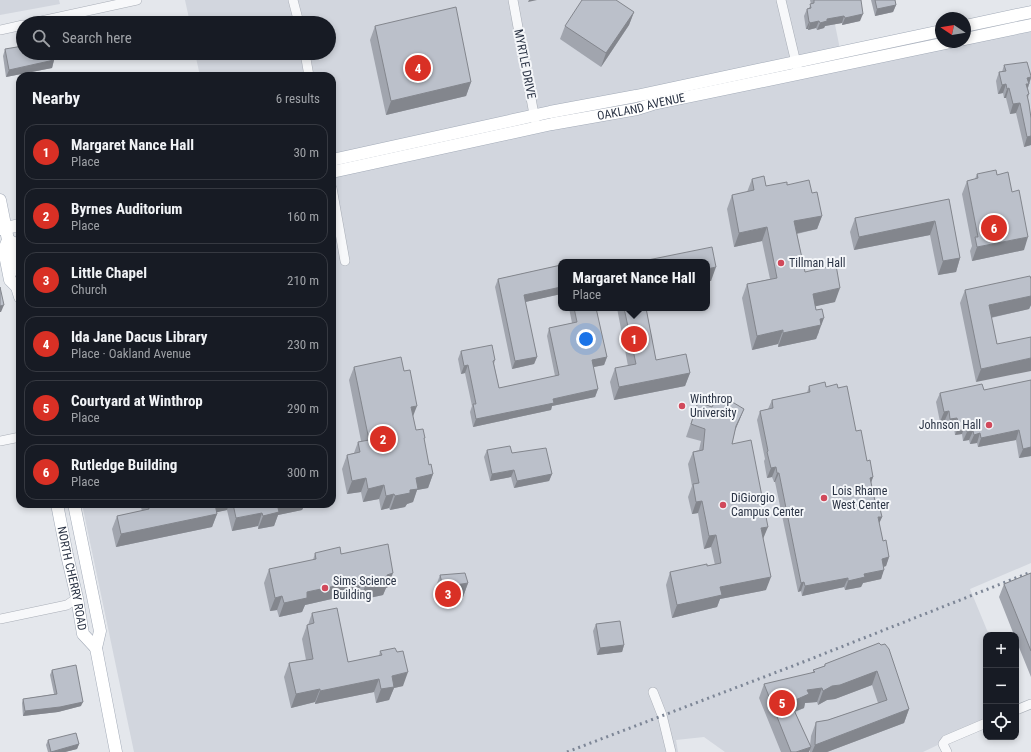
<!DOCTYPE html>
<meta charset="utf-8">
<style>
body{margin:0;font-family:"Roboto Condensed",sans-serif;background:#242831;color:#f1f3f6}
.controls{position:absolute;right:12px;bottom:12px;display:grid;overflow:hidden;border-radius:8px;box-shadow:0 2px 6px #0003}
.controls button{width:36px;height:36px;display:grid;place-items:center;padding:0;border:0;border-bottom:1px solid #363941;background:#171b24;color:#f1f3f6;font:20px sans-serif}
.compass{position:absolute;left:935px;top:12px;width:36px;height:36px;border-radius:50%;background:#171b24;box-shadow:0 2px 6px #0003;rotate:282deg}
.you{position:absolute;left:586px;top:339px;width:14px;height:14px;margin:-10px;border:3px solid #fff;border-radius:50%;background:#1a73e8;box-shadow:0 0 0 6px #1a73e833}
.badge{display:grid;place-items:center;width:26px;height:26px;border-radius:50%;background:#d93025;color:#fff;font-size:13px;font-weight:700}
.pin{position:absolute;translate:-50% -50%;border:2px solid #fff;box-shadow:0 1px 4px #0006}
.popup{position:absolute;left:558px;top:259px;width:152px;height:52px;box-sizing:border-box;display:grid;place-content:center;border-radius:8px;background:#171b24;filter:drop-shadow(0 1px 3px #0005);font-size:13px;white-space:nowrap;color:#9ea1a6}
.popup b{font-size:15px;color:#f1f3f6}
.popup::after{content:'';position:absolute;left:50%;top:100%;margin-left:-8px;border:8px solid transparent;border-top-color:#171b24}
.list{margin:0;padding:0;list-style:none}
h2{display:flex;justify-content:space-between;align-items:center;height:52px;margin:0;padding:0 16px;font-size:17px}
h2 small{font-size:13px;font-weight:400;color:#9ea1a6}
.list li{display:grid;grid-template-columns:26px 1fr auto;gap:12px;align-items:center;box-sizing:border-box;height:56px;margin:0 8px 8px;padding:0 8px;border:1px solid #363941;border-radius:12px}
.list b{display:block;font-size:15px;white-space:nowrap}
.list p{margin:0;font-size:13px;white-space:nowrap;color:#9ea1a6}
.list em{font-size:13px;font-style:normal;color:#9ea1a6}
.icon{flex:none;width:22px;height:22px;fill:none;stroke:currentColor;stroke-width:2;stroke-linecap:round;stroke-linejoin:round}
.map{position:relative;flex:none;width:1031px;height:752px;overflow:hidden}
.search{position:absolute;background:#171b24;box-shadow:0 2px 6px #0003;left:16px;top:16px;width:320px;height:44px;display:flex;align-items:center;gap:10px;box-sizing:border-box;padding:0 14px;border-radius:22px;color:#9ea1a6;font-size:15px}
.panel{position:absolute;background:#171b24;box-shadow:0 2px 6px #0003;left:16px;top:72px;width:320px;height:436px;border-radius:12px}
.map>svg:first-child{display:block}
.built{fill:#d2d6de;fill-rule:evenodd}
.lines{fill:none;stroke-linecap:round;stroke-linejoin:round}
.minor-casing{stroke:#a9aeb7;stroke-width:10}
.major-casing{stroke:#a3abb8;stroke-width:13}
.minor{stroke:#f7f8fa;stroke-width:9}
.major{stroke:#fff;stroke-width:12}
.rail{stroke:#7d8696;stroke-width:3;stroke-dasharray:2 4;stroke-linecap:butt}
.wall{fill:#a1a5ae;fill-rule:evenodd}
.shaded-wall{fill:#83868d}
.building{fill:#bbc0ca;stroke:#83868d}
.poi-dot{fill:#d1495b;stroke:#f4f6f9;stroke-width:1.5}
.labels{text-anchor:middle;stroke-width:4;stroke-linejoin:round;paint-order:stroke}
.street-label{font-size:12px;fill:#2b3445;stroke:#f4f6f9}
.poi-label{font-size:12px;fill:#2b3445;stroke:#f4f6f9;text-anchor:start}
</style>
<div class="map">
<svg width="1031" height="752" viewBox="0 0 1031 752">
<rect width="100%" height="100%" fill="#e4e7ec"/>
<g class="built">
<path d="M0,0H59L60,4L0,15Z"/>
<path d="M185,0H830L841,54L941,34V42H965V29L1031,16V563L970,589L989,635H986V722L923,752H725L704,737L676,740L678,752H134L82,504H332V76H200L195,53H329V23H190ZM561,262H707V308H561Z"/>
</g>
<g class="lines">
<g class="minor-casing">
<g id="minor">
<path d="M293,0L299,23"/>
<path d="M513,0L535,120"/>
<path d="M781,0L797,67"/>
<path d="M32,23L137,0"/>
<path d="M0,30L23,25"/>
<path d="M305,53L309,76"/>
<path d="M332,188L345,261"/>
<path d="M0,441L20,437"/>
<path d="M0,619L67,605L77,598"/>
<path d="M653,692L662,715L671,752"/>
<path d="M1016,710L1031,704"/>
<path d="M947,752L943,744L946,740L986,723"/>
</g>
</g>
<g class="major-casing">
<g id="major">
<path d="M965,26L1031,12"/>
<path d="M965,39L1031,25"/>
<path d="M332,160L550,112L636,96L941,31"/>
<path id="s1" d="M332,172L552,124L637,109L653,104L951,42"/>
<path d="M0,200L8,240L4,250L10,280L17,287L20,297"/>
<path d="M0,229L20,225"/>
<path d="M8,240L14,243L20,272"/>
<path id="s2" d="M57,504L67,555L77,598L83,634L96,648"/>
<path d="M74,504L100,631L96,648L116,752"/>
</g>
</g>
<use href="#minor" class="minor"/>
<use href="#major" class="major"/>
<path class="rail" d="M567,752L798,664L1031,572"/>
</g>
<g class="wall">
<path d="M810,0H861L860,21L842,25V23L825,26L824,28L817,30L816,28L808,30V29H806L804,16L807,9L809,8L811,4Z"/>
<path d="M871,0H895L896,5L893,12L875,16Z"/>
<path d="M634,12L629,25L601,67L560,39L565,26Z"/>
<path d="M375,26L471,82L466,96L386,115L370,40Z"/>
<path d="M5,49L54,60L52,68L6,77L3,56Z"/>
<path d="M1004,65L1031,78L1028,88L1029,94L1028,98L1031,118V145L1024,147L1016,113L1010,114L1006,98H1004L1003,93L998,94L996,81L999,72H1002Z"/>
<path d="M977,174L997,175L1024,250L972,261L970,251L972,246L962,194L967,181L975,179Z"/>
<path d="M752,179L766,186L787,185L812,193L822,216L817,229L797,234L805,272L835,302L815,306L819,332L816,339L778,347V344L752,350L742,298L747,284L770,279L762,241L734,247L727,209L732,195L747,192Z"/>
<path d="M949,199L960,258L956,272L938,275L930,235L854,250L850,232L855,218Z"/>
<path d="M561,265V294L525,302L537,357L534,364L512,369L495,287L498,279Z"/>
<path d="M1031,279V305L1029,309L991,318L997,344L976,382L960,303L965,290Z"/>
<path d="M569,308H596L607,357L604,365L593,367L598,389L595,397L552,406L551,410L473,427L470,412L472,406L465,373L461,374L458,359L461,351L495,360L494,364L499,388L555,376L547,336L549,328L572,323Z"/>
<path d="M617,308H646L656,360L690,373L685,386L614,400L610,382L615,368L628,366Z"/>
<path d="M354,367L413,416L416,430L424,441L429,465L433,474L428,488L417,490L413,502L407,504L405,507L390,510L389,508L381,510L379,499L363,502L361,492L347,494L342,469L347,455L354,453L358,442L361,441L349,380Z"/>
<path d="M1031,380V456L1019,458L1016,440L978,447L977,443L970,444L969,440L963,441L962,434L955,435L954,428L947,429L945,420L940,422L936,402L940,393L984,390Z"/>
<path d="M809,386L826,387L838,388L856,431L873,477L871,482L875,501L882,517L879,523L883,541L889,557L886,566L884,567L881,579L863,583L861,587L845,590L844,587L802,596L801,591L798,592L775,482H774L772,477L767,478L764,461L765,459L757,420L760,411L768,409L772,400L807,393Z"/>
<path d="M698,402L712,407L744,409L735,431L732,444L763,539L766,590L720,599L717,607L672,618L666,585L670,572L707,566L715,565L711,547L704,549L698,513L692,514L688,497L692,486L688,464L693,452L699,450L701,441L686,437Z"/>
<path d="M487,450L512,453L552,474L549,481L514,488L511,477L490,481L484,457Z"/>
<path d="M140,504H305L302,510L278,515L274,526L258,529V526L232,531L227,510L216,512L217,514L212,527L116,547L112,529L117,516L142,511Z"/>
<path d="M315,553L341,554L388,587L386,588L383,595L360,600L358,593L305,605L302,612L279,617L277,610L270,611L264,583L269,569L313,560Z"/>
<path d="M1031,573V677L1016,640V635H1014L999,597L1004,584Z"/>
<path d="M440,575L468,583L463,597L438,601L435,589Z"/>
<path d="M312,613L348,662L379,656L380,651L403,686L394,688L389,700L376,703L374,692L315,704V702L291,708L284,677L289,663L306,660L302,639L307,625H308Z"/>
<path d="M596,624L624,645L622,652L597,655L593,631Z"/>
<path d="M879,643L909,709L904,723L827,752H810V748L809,752H781L759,698L764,684L813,673V670L824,666L825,664ZM872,685L878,703L828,720L816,722L811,736L810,746L795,712L804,708L805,703L817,702L818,705L827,700L835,699Z"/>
<path d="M52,670L81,706L58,712L23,716L22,703L23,699L54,694L50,675Z"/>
<path d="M48,740L79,744L77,749L65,752H48L46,745Z"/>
</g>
<g class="shaded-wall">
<path d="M529,0H537L528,2Z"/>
<path d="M896,5L893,12L875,16L877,9Z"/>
<path d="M634,12L629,25L601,67L606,53Z"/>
<path d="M863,14L860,21L842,25L845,18Z"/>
<path d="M844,16L842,23L825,26L824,28L817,30L820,23L827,19Z"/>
<path d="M819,21L816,28L808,30L810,23Z"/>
<path d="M809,22H810L808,29H806Z"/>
<path d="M54,60L52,68L6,77L9,70Z"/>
<path d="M1031,77L1026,94L1027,78Z"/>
<path d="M471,82L466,96L386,115L391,101Z"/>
<path d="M1006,84L1003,93L998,94L1002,85Z"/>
<path d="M1009,88L1006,98H1004L1007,89Z"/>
<path d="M1020,103L1016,113L1010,114L1013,104Z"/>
<path d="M1031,136V145L1024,147L1027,137Z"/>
<path d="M822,216L817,229L789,235L794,221Z"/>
<path d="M935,221L930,235L854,250L859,237Z"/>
<path d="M767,227L762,241L734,247L739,233Z"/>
<path d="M1028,237L1024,250L972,261L977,247Z"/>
<path d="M960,258L956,272L938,275L943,261Z"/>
<path d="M716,267L711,281H707V269Z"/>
<path d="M561,287V294L521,303L524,295Z"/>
<path d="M840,288L835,302L808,308L813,294Z"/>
<path d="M1031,296V305L1029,309L984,319L989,305Z"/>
<path d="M4,305L1,312H0V306Z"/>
<path d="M824,318L816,339L778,347L783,333L820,319Z"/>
<path d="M783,330L778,344L752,350L757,336Z"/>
<path d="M537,357L534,364L512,369L515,361Z"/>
<path d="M607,357L604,365L589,368L592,360Z"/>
<path d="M1031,358V371L976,382L981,369Z"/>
<path d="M468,365L465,373L461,374L464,366Z"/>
<path d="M690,373L685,386L614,400L619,387Z"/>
<path d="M598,389L595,397L552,406L551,410L473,427L476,419L553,399Z"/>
<path d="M417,406L412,419L411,407Z"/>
<path d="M744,409L739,421L731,438L736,426Z"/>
<path d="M949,411L945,420L940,422L944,412Z"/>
<path d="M957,418L954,428L947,429L950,419Z"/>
<path d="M965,425L962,434L955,435L959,426Z"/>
<path d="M1019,430L1016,440L978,447L981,438Z"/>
<path d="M973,431L969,440L963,441L967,432Z"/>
<path d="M980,433L977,443L970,444L974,435Z"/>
<path d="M1031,447V456L1019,458L1023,449Z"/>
<path d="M776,467L772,477L767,478L771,468Z"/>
<path d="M514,470L511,477L490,481L492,474Z"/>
<path d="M777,473H779L775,482H774Z"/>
<path d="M433,474L428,488L417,490L413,502L407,504L405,507L390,510L395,496L416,478Z"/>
<path d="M552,474L549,481L514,488L517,481Z"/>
<path d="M873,477L870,486V478Z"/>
<path d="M366,478L361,492L347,494L352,481Z"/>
<path d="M384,485L379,499L363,502L368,489Z"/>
<path d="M394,494L389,508L381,510L386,496Z"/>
<path d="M702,501L698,513L692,514L696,502Z"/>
<path d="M212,504H229L227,510L209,514Z"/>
<path d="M276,504H305L302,510L278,515L274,526L258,529L263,516Z"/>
<path d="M262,513L258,526L232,531L236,518Z"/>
<path d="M217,514L212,527L116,547L121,534Z"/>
<path d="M878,517H882L878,526Z"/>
<path d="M768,527L763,539L761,528Z"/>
<path d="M716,535L711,547L704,549L709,536Z"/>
<path d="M889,557L886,566L878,568L882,559Z"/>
<path d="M884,570L881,579L863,583L861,587L845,590L848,581L864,574Z"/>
<path d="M393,573L388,587L386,588L383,595L360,600L365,586L387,575Z"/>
<path d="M771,577L766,590L720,599L717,607L672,618L677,605L720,587Z"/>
<path d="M848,578L844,587L802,596L805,586Z"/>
<path d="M363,580L358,593L305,605L302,612L279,617L284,603L307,592Z"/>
<path d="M804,582L801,591L798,592L801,583Z"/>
<path d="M468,583L463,597L438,601L443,587Z"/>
<path d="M282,596L277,610L270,611L275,598Z"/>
<path d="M624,645L622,652L597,655L600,648Z"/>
<path d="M877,671L872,685L835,699L827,700L818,705L823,691L832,686Z"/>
<path d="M408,672L403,686L394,688L389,700L376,703L381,689L392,676Z"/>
<path d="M379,679L374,692L315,704L320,691Z"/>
<path d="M822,688L817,702L805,703L804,708L788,714L793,701L807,690Z"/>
<path d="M320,689L315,702L291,708L296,694Z"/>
<path d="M83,702L81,706L58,712L23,716L25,711Z"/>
<path d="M909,709L904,723L827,752H812L815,745Z"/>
<path d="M79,744L77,749L65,752H51Z"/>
<path d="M811,747L809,752H796Z"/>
</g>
<g class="building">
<path d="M582,0H616L634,12L606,53L565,26Z"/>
<path d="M814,0H861L863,14L845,18L844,16L827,19V21L820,23L819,21L810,23V22H809L807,9L811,8L810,4L814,3Z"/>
<path d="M875,0H895L896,5L877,9Z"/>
<path d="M456,7L471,82L391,101L375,26Z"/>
<path d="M23,46V53H53L54,60L9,70L5,49Z"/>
<path d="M1027,62L1031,76V77L1027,78L1029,84H1026L1029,94L1027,95L1029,104L1031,118V136L1027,137L1020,103L1013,104L1009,88L1007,89L1006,84L1002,85L999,72L1006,71L1004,65Z"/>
<path d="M996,170L997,175L1008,172L1012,192L1019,190L1028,237L977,247L975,237H978L967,181L978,178L977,174Z"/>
<path d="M764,176L766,186L787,182V185L809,180L812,193L817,192L822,216L794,221L805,272L836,265L840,288L813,294L816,310L822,309L824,318L820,319L821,325L783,333V330L757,336L747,284L777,278L767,227L739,233L732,195L754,190L752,179Z"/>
<path d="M949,199L960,258L943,261L935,221L859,237L855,218Z"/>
<path d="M712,247L716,267L707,269V262H638Z"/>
<path d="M586,260L587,262H577Z"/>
<path d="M561,265V287L524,295L537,357L515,361L498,279Z"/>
<path d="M1030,276L1031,279V296L989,305L997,344L1031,337V358L981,369L965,290Z"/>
<path d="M0,287L4,305L0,306Z"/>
<path d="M574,308H596L607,357L592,360L598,389L553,399L554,403L476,419L473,404H476L468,365L464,366L461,351L492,345L495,360L493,361L499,388L559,375L549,328L577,322Z"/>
<path d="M624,308H646L656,360L686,354L690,373L619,387L615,368L636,364Z"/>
<path d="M401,357L404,371L410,370L417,406L411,407L416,430L423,429L425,438H424L429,465L431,464L433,474L416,478L418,489L410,490V493L395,496L394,494L386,496L384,485L368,489L366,478L352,481L347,455L360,452L358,442L369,440L354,367Z"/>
<path d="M1031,380V447L1023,449L1019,430L981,438L980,433L974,435L973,431L967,432L965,425L959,426L957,418L950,419L949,411L944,412L940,393L982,384L984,390Z"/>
<path d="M825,382L826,387L837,384L838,388L847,386L856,431L861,430L867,461L870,460L873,477L870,478L875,501L878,500L882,517H878L883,541L886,540L889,557L882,559L884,570L864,574L865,577L848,581V578L805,586L804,582L801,583L779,473H777L776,467L771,468L767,452L768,451L760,411L773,408L772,400L810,392L809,386Z"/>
<path d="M719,394L744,409L736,426L732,444L751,440L768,527L761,528L771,577L720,587L722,595L677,605L670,572L707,564V566L721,563L716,535L709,536L702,501L696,502L693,484L699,483L693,452L703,450L705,429L691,424L698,402L712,407Z"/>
<path d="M510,446L512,453L546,448L552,474L517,481L514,470L492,474L487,450Z"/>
<path d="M148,504H215L217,514L121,534L117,516L149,509Z"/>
<path d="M233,504H277L279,512L263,516L262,513L236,518Z"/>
<path d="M388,544L393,573L387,575L388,581L365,586L363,580L307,592V598L284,603L282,596L275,598L269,569L316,559L315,553L340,547L341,554Z"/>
<path d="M465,573L468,583L443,587L440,575Z"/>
<path d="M1031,573V651L1004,584Z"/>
<path d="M337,608L348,662L382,655L380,651L395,648L397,652L403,651L408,672L392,676L394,687L381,689L379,679L320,691V689L296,694L289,663L313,659L307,625L314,623L312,613Z"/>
<path d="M620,621L624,645L600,648L596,624Z"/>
<path d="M879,643L881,645L885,644L889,649L909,709L815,745L816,722L828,720L887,700L877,671L840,685L832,686L823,691L822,688L807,690L809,694L793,701V708L811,747L796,752H791L764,684L815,672L813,670L825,666V664Z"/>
<path d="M76,665L83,702L60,707L25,711L23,699L57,694L52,670Z"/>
<path d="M76,733L79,744L51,752L48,740Z"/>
</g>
<g class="poi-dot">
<circle cx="781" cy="263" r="4"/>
<circle cx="682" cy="406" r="4"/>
<circle cx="989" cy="425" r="4"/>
<circle cx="824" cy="498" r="4"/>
<circle cx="723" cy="505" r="4"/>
<circle cx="325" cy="588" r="4"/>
</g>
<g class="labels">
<g class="street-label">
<text transform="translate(525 64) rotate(79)" y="4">MYRTLE DRIVE</text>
<text dy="4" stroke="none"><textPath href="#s1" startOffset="316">OAKLAND AVENUE</textPath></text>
<text dy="4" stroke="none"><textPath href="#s2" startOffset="76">NORTH CHERRY ROAD</textPath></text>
</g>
<g class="poi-label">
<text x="789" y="267">Tillman Hall</text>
<text x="690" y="403">Winthrop<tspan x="690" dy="14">University</tspan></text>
<text x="981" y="429" text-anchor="end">Johnson Hall</text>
<text x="832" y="495">Lois Rhame<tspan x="832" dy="14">West Center</tspan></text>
<text x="731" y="502">DiGiorgio<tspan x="731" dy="14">Campus Center</tspan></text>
<text x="333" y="585">Sims Science<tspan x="333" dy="14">Building</tspan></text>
</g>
</g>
</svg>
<div class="controls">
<button>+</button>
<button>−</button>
<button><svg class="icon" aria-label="locate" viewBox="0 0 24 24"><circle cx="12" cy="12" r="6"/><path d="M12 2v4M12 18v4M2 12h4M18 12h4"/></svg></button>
</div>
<svg class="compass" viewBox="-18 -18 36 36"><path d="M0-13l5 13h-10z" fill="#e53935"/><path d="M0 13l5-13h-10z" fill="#9ea1a6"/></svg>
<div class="you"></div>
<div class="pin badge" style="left:634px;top:339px">1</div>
<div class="popup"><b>Margaret Nance Hall</b>Place</div>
<div class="pin badge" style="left:383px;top:439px">2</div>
<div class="pin badge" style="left:448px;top:594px">3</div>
<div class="pin badge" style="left:418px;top:68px">4</div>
<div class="pin badge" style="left:782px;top:703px">5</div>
<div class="pin badge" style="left:994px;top:228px">6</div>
<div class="search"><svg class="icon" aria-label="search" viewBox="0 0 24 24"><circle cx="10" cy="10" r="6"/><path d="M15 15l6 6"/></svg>Search here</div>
<section class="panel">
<h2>Nearby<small>6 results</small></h2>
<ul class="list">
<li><span class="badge">1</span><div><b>Margaret Nance Hall</b><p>Place</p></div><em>30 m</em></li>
<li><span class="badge">2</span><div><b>Byrnes Auditorium</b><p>Place</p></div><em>160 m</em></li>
<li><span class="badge">3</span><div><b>Little Chapel</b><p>Church</p></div><em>210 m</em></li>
<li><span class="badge">4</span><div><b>Ida Jane Dacus Library</b><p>Place · Oakland Avenue</p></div><em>230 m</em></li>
<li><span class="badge">5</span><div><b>Courtyard at Winthrop</b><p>Place</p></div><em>290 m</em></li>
<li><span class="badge">6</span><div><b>Rutledge Building</b><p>Place</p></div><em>300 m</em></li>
</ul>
</section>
</div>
